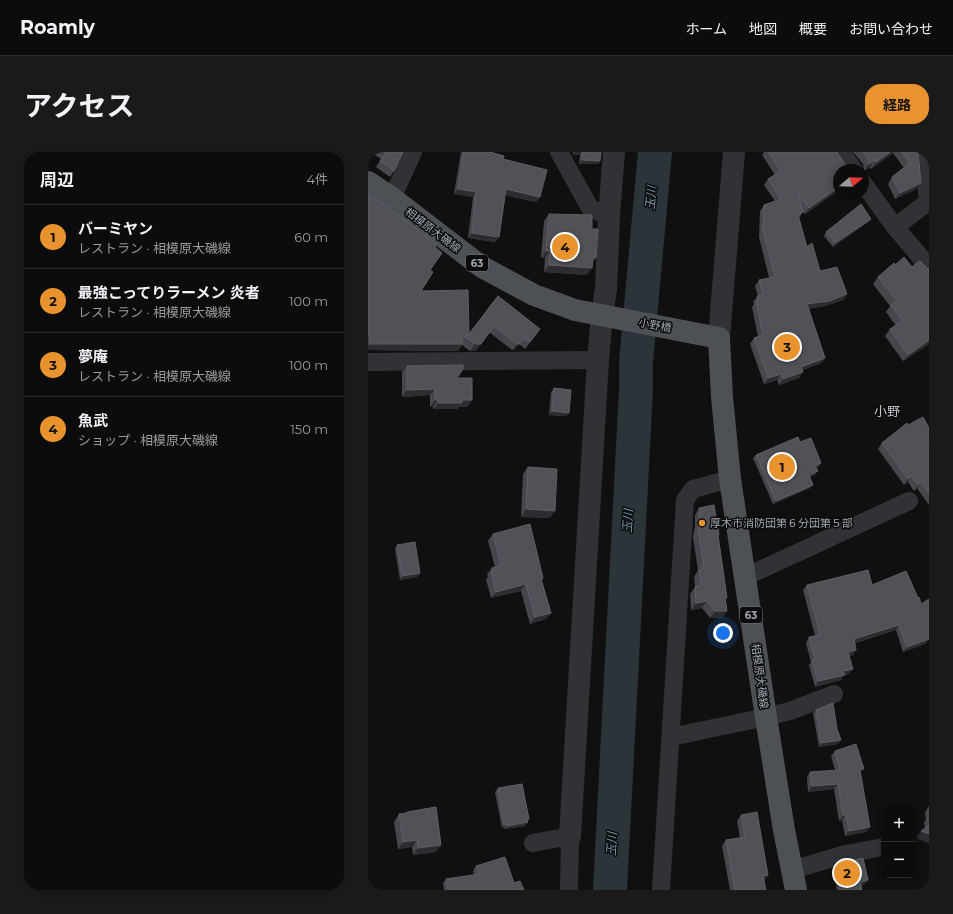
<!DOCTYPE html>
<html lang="ja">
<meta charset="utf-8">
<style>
body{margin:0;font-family:Montserrat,"Noto Sans JP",sans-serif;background:#1a1a1b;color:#f1f3f6}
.controls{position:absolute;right:12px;bottom:12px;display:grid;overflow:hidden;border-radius:8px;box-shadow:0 2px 6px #0003}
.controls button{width:36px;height:36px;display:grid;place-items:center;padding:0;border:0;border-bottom:1px solid #2c2c2e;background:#0c0c0d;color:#f1f3f6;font:20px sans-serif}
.compass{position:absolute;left:465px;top:12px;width:36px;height:36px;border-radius:50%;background:#0c0c0d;box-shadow:0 2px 6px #0003;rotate:71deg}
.you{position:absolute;left:355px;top:481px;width:14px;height:14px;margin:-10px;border:3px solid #fff;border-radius:50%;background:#1a73e8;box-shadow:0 0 0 6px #1a73e833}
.badge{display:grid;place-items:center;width:26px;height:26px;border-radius:50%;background:#e9932f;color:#111;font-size:13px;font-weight:700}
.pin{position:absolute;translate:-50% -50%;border:2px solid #fff;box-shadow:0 1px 4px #0006}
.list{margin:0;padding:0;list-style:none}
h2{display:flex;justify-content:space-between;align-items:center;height:52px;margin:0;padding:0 16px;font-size:17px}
h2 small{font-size:13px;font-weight:400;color:#9a9b9d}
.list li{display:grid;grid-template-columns:26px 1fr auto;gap:12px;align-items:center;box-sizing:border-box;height:64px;padding:0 16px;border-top:1px solid #2c2c2e}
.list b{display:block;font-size:15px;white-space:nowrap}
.list p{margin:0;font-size:13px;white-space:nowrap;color:#9a9b9d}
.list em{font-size:13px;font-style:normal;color:#9a9b9d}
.map{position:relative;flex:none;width:561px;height:738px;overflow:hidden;border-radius:16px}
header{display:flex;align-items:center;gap:24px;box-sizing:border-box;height:56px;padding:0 20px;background:#0c0c0d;border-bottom:1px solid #2c2c2e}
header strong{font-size:19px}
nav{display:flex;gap:22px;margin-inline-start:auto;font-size:14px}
.intro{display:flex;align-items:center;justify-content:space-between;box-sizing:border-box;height:96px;padding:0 24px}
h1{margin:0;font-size:28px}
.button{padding:10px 18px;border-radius:16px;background:#e9932f;color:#111;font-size:14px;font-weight:700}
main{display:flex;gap:24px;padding:0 24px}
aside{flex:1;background:#0c0c0d;border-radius:16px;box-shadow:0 2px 6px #0003}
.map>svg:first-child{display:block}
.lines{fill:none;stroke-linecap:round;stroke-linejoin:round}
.river{stroke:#2a3439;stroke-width:34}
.minor{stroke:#313236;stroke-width:18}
.tertiary{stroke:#313236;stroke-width:22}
.primary{stroke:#4d5055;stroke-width:22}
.wall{fill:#46474c}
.shaded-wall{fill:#2c2d30}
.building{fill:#505257;stroke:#5c5f65}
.poi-dot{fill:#e9932f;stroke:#0b0b0c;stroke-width:1.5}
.labels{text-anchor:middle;stroke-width:3;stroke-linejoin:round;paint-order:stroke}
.shield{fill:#0b0b0c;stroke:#747980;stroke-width:1}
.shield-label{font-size:10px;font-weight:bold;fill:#a1a8b1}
.street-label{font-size:11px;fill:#a1a8b1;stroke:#0b0b0c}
.poi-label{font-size:11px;fill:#a1a8b1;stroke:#0b0b0c;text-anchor:start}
.water-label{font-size:12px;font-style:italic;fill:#799bac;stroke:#0b0b0c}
.quarter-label{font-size:13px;fill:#c2c7ce;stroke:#0b0b0c}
</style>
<header>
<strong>Roamly</strong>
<nav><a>ホーム</a><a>地図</a><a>概要</a><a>お問い合わせ</a></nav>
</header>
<div class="intro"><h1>アクセス</h1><a class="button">経路</a></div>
<main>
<aside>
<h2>周辺<small>4件</small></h2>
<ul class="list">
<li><span class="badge">1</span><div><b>バーミヤン</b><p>レストラン · 相模原大磯線</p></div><em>60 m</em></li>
<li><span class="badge">2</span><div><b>最強こってりラーメン 炎者</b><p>レストラン · 相模原大磯線</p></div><em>100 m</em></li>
<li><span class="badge">3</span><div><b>夢庵</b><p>レストラン · 相模原大磯線</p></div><em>100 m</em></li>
<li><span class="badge">4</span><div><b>魚武</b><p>ショップ · 相模原大磯線</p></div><em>150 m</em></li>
</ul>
</aside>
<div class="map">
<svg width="561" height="738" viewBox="0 0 561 738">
<rect width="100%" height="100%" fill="#101011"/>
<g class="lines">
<path class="river" d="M242,738L268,237V210L287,0"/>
<g class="minor">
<path d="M191,0L222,56L241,64"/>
<path d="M473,0L486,18"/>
<path d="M495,31L527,75L561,115"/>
<path d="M24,46L45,0"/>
<path d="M527,75L560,50L555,0"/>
<path d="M0,210L230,208"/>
<path d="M377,425L541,349"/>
<path d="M303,585L398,565L422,559L466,542"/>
<path d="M165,691L202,684L201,738"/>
<path d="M424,718L478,702L515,695"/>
<path d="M293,738L317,348L325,337L362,327"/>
</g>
<g class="tertiary">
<path d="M351,186L366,0"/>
<path d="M202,684L230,208L234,163L238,137L241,64L246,0"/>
</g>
<path class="primary" d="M0,30L24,46L114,115L166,143L207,158L351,186L354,245L362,327L398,565L416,678L428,738"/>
</g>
<g class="wall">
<path d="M2,0H35L26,19L22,25L8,15L13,7Z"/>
<path d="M93,0H122L135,7L172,45L168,50L137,43L131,85L127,90L100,86L105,45L86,42Z"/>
<path d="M205,0H233L232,9L230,12H211L212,3H205Z"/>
<path d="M396,0H469L471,18V38L437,62L435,60L431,66L439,95L452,119L479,142L475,148L457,154L440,157L457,206L453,211L435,218L431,226L411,233L409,228L396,232L382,192L386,186L390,185L384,155L386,152L385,150L390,144L387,134L391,128L401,126L391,85L392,59L396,53L407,49L396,33L400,27L407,23L394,3Z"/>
<path d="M485,0H550L548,37L527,47L520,32L524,25L536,16L525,1L503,17L502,15L496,19L495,12Z"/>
<path d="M0,41L67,95L62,118L53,139L101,182L130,144L167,184L157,197L151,192L146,198H144L121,180L108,199H102L94,193L90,199L0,198Z"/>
<path d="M181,62L224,77L219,123L176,120L177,106H173L176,69Z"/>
<path d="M503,67L500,70L465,95L456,84L458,80Z"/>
<path d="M526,111L561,192L535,209L517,184L522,177L528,174L518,160L522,154L505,132L510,125Z"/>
<path d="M39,214L89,226L104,248L99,255H91L89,257H66L65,255H62V243L34,245V220Z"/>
<path d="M186,236L201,261L198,264L181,263L183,240Z"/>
<path d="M540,273L561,276V295H560L561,296V353L549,336L546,339L540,330L536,333L510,297L514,291Z"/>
<path d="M432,290L451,315L448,316L447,323L442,325V336L405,352L385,306L388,303Z"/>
<path d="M160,315L182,366L153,365L155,322Z"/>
<path d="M331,356L350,385L359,459L354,466H342L334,456L323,458L322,442L327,435L326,425L330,418L325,385L326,378L327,376V363Z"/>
<path d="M125,382L175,426L174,429L183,461L178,467L162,472L153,439L123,446L118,427L120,425L119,422L124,416L127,415L120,389Z"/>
<path d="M29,393L52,421L49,425L32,428L27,397Z"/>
<path d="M439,433H504L550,446L553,452L561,447V488H560L557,492L535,500L528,478L487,491L485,503L481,504V522L476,523L473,528L447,535L441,513L443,510L438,491L441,485L447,484L435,438Z"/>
<path d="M448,558L473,588L470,592L451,595L445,561Z"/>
<path d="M467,599L493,621L498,680L477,684L474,668L471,669L466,637L440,640L439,625L442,620L467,618L463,604Z"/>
<path d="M130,636L161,667L157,674L137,677L136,676H134L127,640Z"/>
<path d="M561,654V691L548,686L557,676L556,670L558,668L557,660Z"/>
<path d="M39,660L68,700L45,703L44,695L30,697L26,670L31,662L37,661Z"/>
<path d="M373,663L400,723L396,729L398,738H362L354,694L358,688L372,686L369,669Z"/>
<path d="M467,713L497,732L493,733L494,738H469L465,717Z"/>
<path d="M108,714L146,731L156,738H76L75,731L78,727L106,723L105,719Z"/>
</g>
<g class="shaded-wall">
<path d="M206,0H214L212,3H205Z"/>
<path d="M522,0H526L525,1L503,17L508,10Z"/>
<path d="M214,8L232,9L230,12H211Z"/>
<path d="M507,8L502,15L496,19L501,12Z"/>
<path d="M553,31L548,37L527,47L532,41Z"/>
<path d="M471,35V38L437,62L441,56Z"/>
<path d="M90,37L108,40L105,45L86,42Z"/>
<path d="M138,37L172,45L168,50L134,42Z"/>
<path d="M503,67L500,70L465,95L467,91Z"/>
<path d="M104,81L131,85L127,90L100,86Z"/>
<path d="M178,99H182L177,106H173Z"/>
<path d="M225,106H228L223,113Z"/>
<path d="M181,113L224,116L219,123L176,120Z"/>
<path d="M479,142L475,148L457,154L435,158L439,152Z"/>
<path d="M126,174L108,199H102L107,192Z"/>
<path d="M156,186L146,198H144L149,192Z"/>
<path d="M561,188V192L535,209L540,203Z"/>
<path d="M2,192H94L90,199L0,198V195Z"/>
<path d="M457,206L453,211L429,220L433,215Z"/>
<path d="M435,220L431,226L411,233L415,227Z"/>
<path d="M413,222L409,228L396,232L400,226Z"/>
<path d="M67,237L62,243L34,245L39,238Z"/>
<path d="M67,248H70L65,255H62Z"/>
<path d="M94,248H104L99,255H91L89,257H66L70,251Z"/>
<path d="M184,259L201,261L198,264L181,263Z"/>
<path d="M453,311L451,315L445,317L447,314Z"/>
<path d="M450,319L447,323L438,327L441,323Z"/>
<path d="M544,324L540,330L536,333L540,327Z"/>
<path d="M553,330L549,336L546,339L550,333Z"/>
<path d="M445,333L442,336L405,352L408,349Z"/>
<path d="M158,357L187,359L182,366L153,365Z"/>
<path d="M52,421L49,425L32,428L34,424Z"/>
<path d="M158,432L153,439L123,446L128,440Z"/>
<path d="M339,449L334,456L323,458L328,451Z"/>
<path d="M347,459H359L354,466H342Z"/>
<path d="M183,461L178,467L162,472L167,465Z"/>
<path d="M531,473L528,478L482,492L486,487Z"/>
<path d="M561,484V488H560L557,492L535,500L539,495Z"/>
<path d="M488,498L485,503L476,505L480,500Z"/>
<path d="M485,517L481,522L476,523L473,528L447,535L450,529L475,519Z"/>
<path d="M473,588L470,592L451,595L453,591Z"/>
<path d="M470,632L466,637L440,640L444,634Z"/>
<path d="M475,663H478L474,668L471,669Z"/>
<path d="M161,667L158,670H160L157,674L137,677L139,674Z"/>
<path d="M139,672L136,676H134L136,673Z"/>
<path d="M502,675L498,680L477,684L481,679Z"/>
<path d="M553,679L561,682V691L548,686Z"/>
<path d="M49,688L44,695L30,697L35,690Z"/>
<path d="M73,693L68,700L45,703L50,696Z"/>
<path d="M400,723L396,729L395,724Z"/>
<path d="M500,728L497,732L490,733L492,730Z"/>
</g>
<g class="building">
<path d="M16,0H35L26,19L12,9L18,1Z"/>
<path d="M96,0H122L136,4L135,7L179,18L172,45L138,37L131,85L104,81L108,40L90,37Z"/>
<path d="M214,0H233L232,9L214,8Z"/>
<path d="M400,0H469L481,18H471V35L441,56L431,44L435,60L430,63L439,95L444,91L452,119L469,115L479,142L461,149L439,152L457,206L433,215L435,220L415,227L413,222L400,226L386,186L395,183L388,149H390L389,144L395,143L391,128L407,125L395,79L396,53L413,47L400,27L413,19Z"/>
<path d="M495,0H522L508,10L507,8L501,12L499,5Z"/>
<path d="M534,0H550L553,31L532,41L524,25L543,10H541Z"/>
<path d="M0,41L66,90L68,93L67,95L74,101L62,118L65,120L53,139L100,138L101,182L130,144L172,177L162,190L156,186L151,192H149L126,174L113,192H107L94,183V192H2V182L0,183Z"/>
<path d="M493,52L503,67L467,91L458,80Z"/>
<path d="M181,62L224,63V77H230L228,106H225L224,116L181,113L182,99H178Z"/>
<path d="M536,105L544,115L552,109L561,118V188L540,203L522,177L534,169L523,153L529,149L510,125L526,111L527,113Z"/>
<path d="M95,213V217L89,226H104V248H94V251H70V248H67V237L39,238V214Z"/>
<path d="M186,236L203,238L201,261L184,259Z"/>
<path d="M555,265L561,276V291L559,293L561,296V341L553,330L550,333L544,324L540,327L514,291L539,271L540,273Z"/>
<path d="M430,285L432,290L443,286L453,311L447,314L450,319L441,323L445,333L408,349L388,303Z"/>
<path d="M160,315L189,317L187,359L158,357Z"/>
<path d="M346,353L351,383H350L359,446H357L359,459H347L339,449L328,451L327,435L333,433L331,418H334L333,414H336L330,378L331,371H332L331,356Z"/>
<path d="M162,372L175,426L173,427L183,461L167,465L158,432L128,440L123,420H125L124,416L133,413L125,382Z"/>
<path d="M47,390L52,421L34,424L29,393Z"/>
<path d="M500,418L504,433L538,419L550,446L551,445L553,452L561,447V484H560L561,487L539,495L531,473L486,487L488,498L480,500L485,517L475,519L477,523L450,529L444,508L447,507L441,485L452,483L439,433Z"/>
<path d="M465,551L469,577L473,588L453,591L448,558Z"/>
<path d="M488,592L496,617L492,618L502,675L481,679L478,663H475L470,632L444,634L442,620L472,618L467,599Z"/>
<path d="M154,632L161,667H159L160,670L139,674V672L136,673L130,636Z"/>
<path d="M68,655L73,693L50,696L49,688L35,690L31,662L39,661V660Z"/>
<path d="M389,660L400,723L395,724L398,738H367L358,688L377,685L373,663Z"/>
<path d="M561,673V682L553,679Z"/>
<path d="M137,705L146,731L152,729L156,738H80L78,727L111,722L108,714Z"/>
<path d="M495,706L500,728L492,730L494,738H472L467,713Z"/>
</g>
<circle class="poi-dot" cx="334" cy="371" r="4"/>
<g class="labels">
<g class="shield">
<rect x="98" y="103" width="22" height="16" rx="3"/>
<rect x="372" y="455" width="22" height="16" rx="3"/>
</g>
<g class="shield-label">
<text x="109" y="115">63</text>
<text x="383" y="467">63</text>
</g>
<g class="street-label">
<text transform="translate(65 78) rotate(37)" y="4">相模原大磯線</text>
<text transform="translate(287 173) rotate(11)" y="4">小野橋</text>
<text transform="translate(392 524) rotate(82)" y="4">相模原大磯線</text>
</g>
<g class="poi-label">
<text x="342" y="375">厚木市消防団第６分団第５部</text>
</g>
<g class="water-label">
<text transform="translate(283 46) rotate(-85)" y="4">玉川</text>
<text transform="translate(260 369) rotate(-87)" y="4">玉川</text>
<text transform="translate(244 692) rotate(-87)" y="4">玉川</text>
</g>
<g class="quarter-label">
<text x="519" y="264">小野</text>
</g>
</g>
</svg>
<div class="controls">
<button>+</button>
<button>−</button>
</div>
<svg class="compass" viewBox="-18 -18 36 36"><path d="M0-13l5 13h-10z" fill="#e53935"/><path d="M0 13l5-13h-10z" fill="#9a9b9d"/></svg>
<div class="you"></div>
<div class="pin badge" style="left:414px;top:315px">1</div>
<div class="pin badge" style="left:479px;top:721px">2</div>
<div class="pin badge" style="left:419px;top:195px">3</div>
<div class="pin badge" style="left:197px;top:95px">4</div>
</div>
</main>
